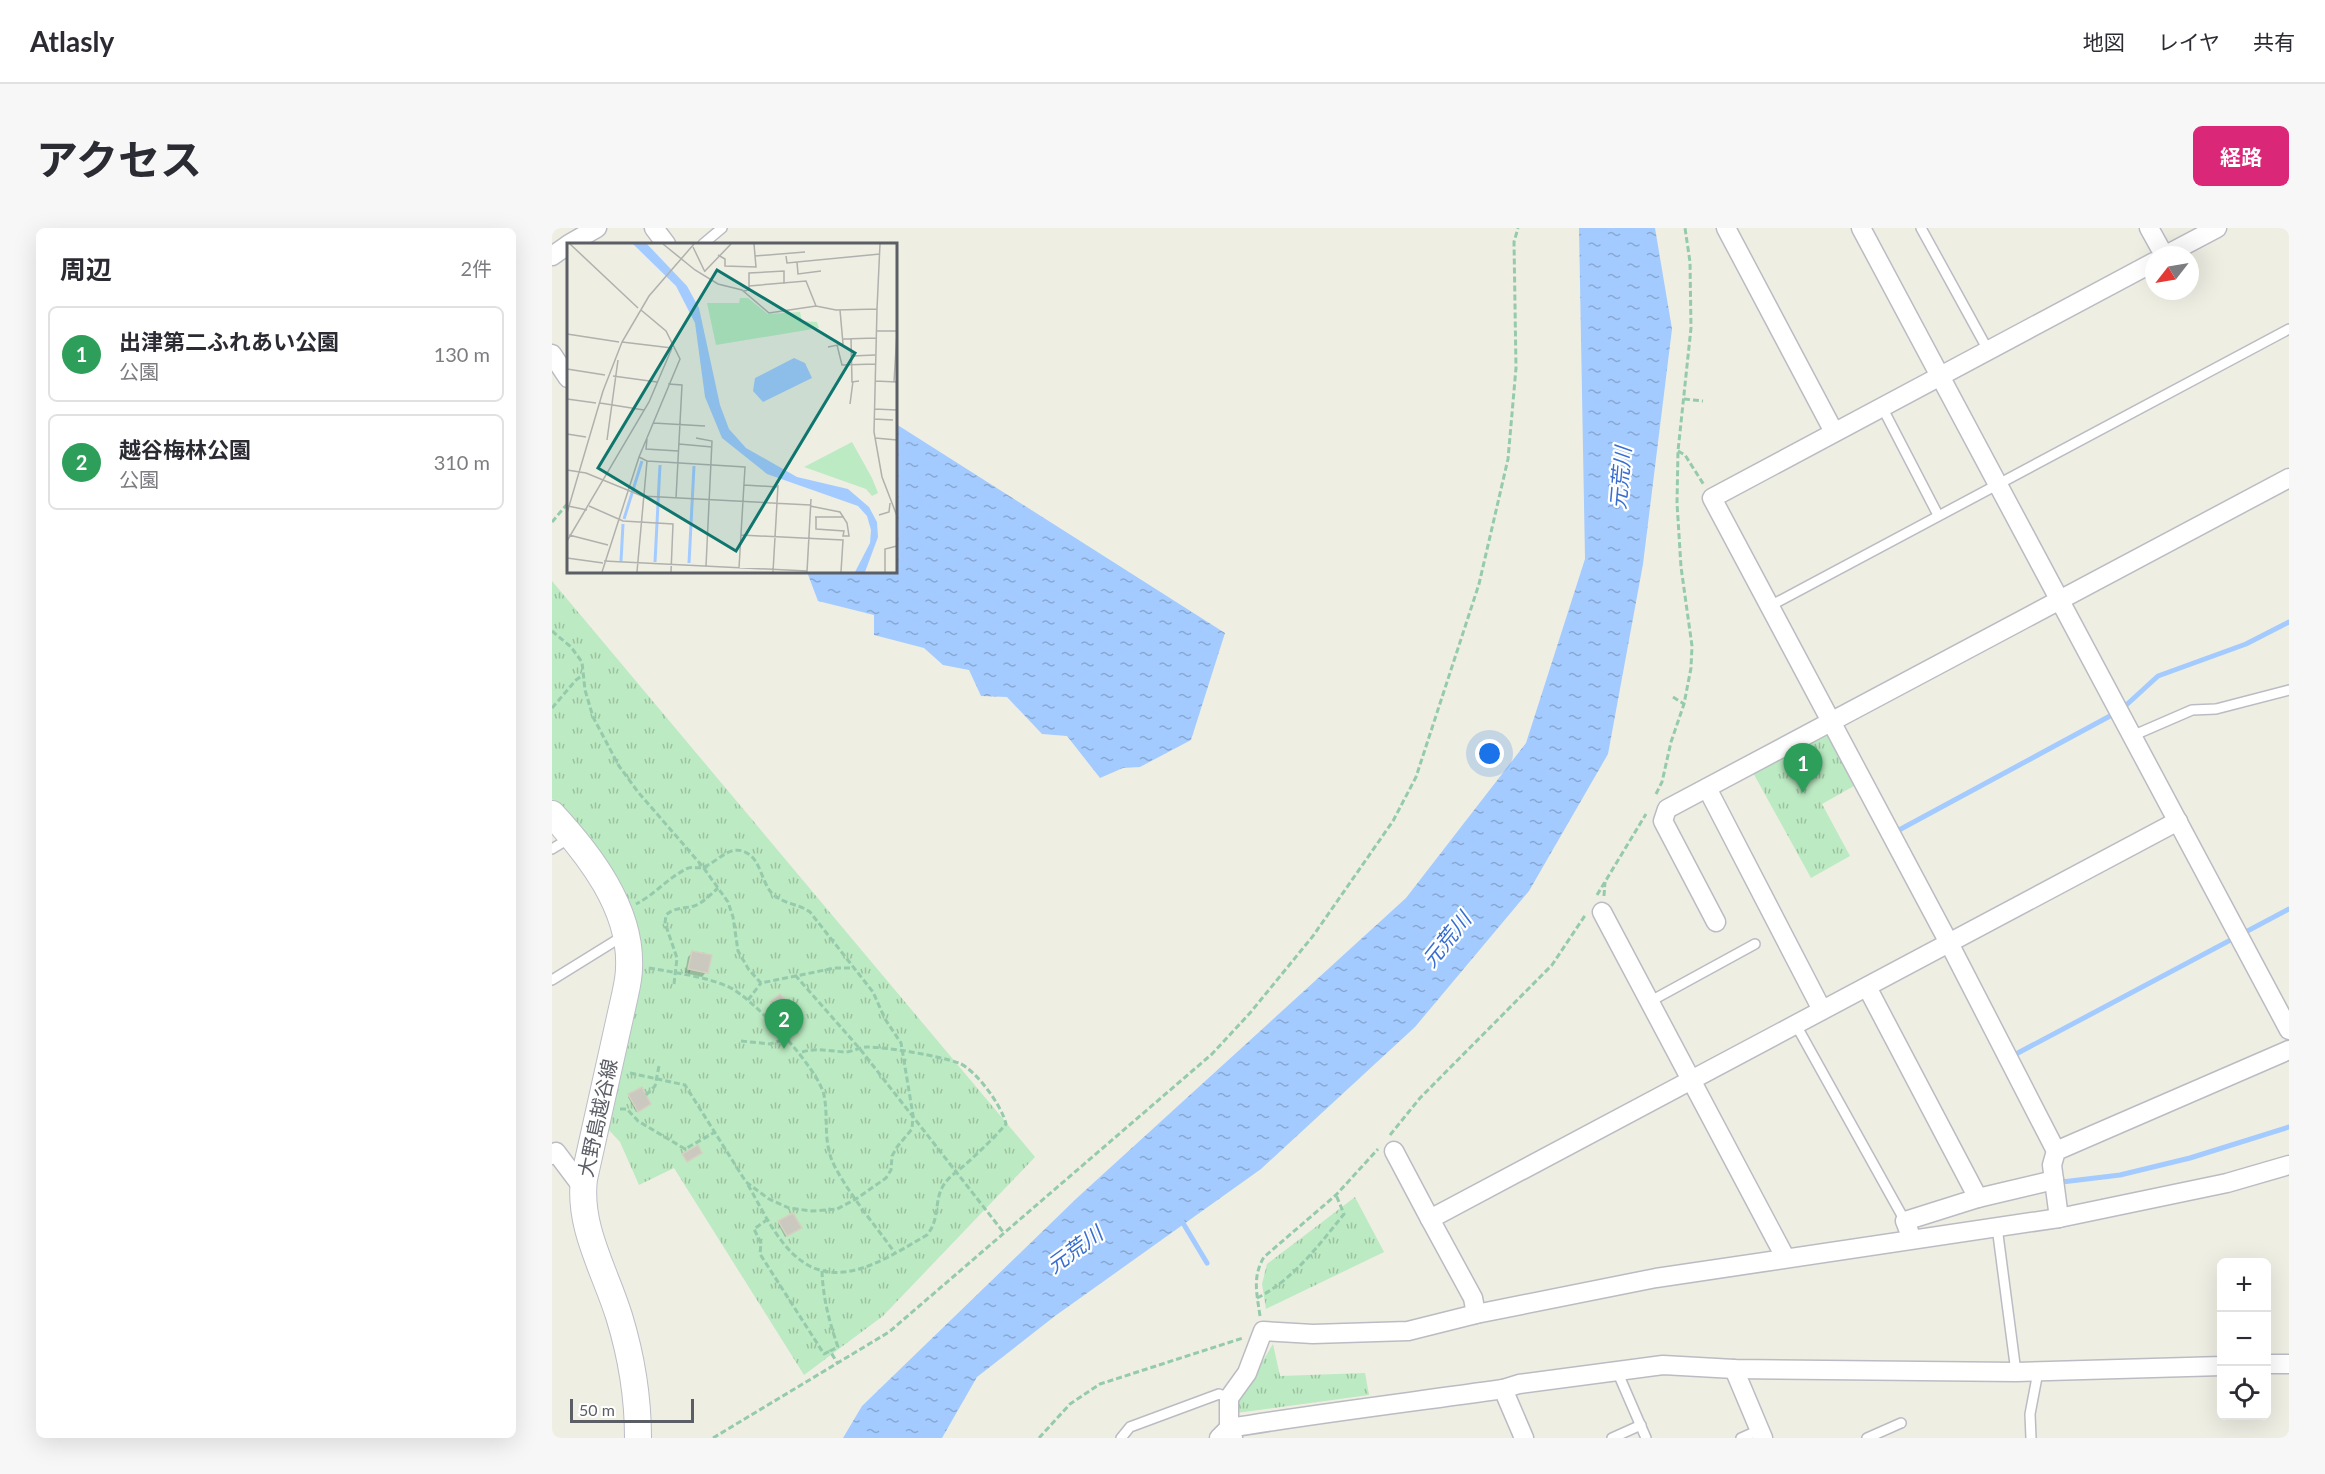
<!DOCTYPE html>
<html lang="ja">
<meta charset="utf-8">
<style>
body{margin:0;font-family:Lato,"Noto Sans JP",sans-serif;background:#f7f7f7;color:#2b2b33}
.controls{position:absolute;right:18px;bottom:18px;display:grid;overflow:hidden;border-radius:9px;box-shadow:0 6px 24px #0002}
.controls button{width:54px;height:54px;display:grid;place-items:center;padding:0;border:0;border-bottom:2px solid #e1e1e2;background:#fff;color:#2b2b33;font:30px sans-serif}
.compass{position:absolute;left:1593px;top:18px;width:54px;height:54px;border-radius:50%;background:#fff;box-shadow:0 6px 24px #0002;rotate:239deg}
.scale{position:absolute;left:18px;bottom:15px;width:124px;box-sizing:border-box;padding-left:6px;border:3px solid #5b5e65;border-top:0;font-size:16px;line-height:21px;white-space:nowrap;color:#5b5e65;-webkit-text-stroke:4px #fff;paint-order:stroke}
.you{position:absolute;left:938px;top:526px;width:21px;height:21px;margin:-15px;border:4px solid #fff;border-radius:50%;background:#1a73e8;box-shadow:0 0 0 9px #1a73e833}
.badge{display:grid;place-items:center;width:39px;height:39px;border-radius:50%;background:#db2777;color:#fff;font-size:20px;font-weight:700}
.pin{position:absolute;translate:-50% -50px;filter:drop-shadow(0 2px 3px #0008)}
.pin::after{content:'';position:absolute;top:32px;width:21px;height:18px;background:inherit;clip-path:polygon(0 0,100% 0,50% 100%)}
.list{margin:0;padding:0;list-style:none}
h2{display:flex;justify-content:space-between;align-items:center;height:78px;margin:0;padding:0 24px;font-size:26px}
h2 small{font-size:20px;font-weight:400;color:#7c7c81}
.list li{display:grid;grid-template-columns:39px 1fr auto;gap:18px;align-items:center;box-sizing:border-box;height:96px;margin:0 12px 12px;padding:0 12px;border:2px solid #e1e1e2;border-radius:9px}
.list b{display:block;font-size:22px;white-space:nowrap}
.list p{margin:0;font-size:20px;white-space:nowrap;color:#7c7c81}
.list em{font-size:20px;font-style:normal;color:#7c7c81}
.icon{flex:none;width:33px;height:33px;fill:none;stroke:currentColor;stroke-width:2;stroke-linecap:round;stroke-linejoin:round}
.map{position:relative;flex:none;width:1737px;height:1210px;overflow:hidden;border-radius:9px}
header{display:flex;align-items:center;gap:36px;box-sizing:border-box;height:84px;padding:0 30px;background:#fff;border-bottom:2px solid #e1e1e2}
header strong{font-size:28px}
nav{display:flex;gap:33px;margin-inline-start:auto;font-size:21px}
.intro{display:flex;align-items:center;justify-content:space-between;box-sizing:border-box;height:144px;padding:0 36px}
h1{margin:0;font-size:42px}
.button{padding:15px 27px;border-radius:9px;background:#db2777;color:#fff;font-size:21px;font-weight:700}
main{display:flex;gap:36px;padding:0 36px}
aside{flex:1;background:#fff;border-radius:9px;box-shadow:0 6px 24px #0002}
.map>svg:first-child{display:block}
.park{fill:url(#park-tufts)}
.water{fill:url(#water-ripples)}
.shadow{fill:#0003}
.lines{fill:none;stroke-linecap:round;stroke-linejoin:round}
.stream{stroke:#a3cbff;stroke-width:5}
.building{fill:#cbc8c0;stroke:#d5d1c0;stroke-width:1.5}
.service-casing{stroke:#bbbcc3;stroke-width:12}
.minor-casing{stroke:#bbbcc3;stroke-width:21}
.secondary-casing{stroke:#bbbec6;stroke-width:28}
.path{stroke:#95cbac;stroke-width:3;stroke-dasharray:6 3;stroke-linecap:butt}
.service{stroke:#fff;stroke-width:9}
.minor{stroke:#fff;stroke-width:18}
.secondary{stroke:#fff;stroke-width:26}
.labels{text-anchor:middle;stroke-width:4.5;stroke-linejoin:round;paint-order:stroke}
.street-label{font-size:20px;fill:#5b5e65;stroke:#fff}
.water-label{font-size:21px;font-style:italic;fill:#386ed0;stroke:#fff}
.inset-river{fill:none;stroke:#a3cbff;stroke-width:3}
.inset-road{fill:none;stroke:#b0b0ad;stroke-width:1.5}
.view{fill:#0f766e;fill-opacity:0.15;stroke:#0f766e;stroke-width:3}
.inset-edge{fill:none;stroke:#5b5e65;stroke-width:3}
</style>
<header>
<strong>Atlasly</strong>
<nav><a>地図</a><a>レイヤ</a><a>共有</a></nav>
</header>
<div class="intro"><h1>アクセス</h1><a class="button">経路</a></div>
<main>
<aside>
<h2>周辺<small>2件</small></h2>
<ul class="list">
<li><span class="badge" style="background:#2e9e5b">1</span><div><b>出津第二ふれあい公園</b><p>公園</p></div><em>130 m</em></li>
<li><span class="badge" style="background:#2e9e5b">2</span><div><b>越谷梅林公園</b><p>公園</p></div><em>310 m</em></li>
</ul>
</aside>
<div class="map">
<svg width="1737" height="1210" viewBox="0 0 1737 1210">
<defs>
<pattern id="park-tufts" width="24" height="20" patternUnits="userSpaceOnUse" patternTransform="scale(1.5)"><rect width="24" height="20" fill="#bceac2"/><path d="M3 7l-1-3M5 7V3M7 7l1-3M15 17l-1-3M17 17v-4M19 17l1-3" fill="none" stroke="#9cc1a1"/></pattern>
<pattern id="water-ripples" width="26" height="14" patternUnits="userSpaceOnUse" patternTransform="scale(1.5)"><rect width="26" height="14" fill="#a3cbff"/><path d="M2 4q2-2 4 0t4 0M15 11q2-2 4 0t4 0" fill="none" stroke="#88a8d2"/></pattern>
</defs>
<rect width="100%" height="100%" fill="#efeee3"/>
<g class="park">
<path d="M0,353L483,929L331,1088L252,1147L122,940L87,957L68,914L55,900L86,742L63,649L0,571Z"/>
<path d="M1278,498L1309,554L1270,576L1298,628L1259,650L1199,541Z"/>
<path d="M803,969L832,1024L714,1081L710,1056L715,1036Z"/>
<path d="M721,1116L728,1148L813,1145L817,1167L684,1185L685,1175Z"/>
</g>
<g class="water">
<path d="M1027,0H1103L1120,101L1091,336L1056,526L977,663L863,799L709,941L503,1088L425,1149L390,1210H291L310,1178L526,969L854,670L974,515L1033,331Z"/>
<path d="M344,196L673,405L639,512L588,539L571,540L548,550L515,508L490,506L455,469L429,468L417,442L391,437L372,420L322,407V387L266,373L255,344H344Z"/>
</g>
<g class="shadow">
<path d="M141,724L154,744L150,749L133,745L136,729Z"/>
<path d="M228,768L234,775L224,784L218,776Z"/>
<path d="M77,868L96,878L84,884L76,869Z"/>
<path d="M227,994L246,1001L233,1009L226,996Z"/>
</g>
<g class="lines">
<g class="stream">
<path d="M1347,602L1558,488L1571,480L1606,448L1694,416L1737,394"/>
<path d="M1464,826L1737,681"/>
<path d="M1510,954L1568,947L1638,930L1737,899"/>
<path d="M628,990L655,1035"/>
</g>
</g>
<g class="building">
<path d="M140,723L160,727L156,745L136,741Z"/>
<path d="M228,766L236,775L227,783L218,774Z"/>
<path d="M90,859L99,876L86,884L76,866Z"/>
<path d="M146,917L150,925L135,934L130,926Z"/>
<path d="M241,985L250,1000L235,1008L226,993Z"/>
</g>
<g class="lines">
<g class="service-casing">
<g id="service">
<path d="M1369,0L1436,122"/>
<path d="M151,16L170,0"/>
<path d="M1330,179L1386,287"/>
<path d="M1218,378L1737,101"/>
<path d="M1580,508L1640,482L1664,481L1737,462"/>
<path d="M0,621L18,610"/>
<path d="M0,752L71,708"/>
<path d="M1097,774L1203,716"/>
<path d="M1244,797L1353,993"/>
<path d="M1445,999L1464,1144"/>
<path d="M1065,1143L1094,1210"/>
<path d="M569,1210L578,1199L667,1166L677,1170"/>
<path d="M1060,1210L1089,1197"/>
<path d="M1189,1210L1207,1202"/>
<path d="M1315,1210L1349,1195"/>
<path d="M1479,1210L1478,1186L1486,1144"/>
</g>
</g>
<g class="minor-casing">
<g id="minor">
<path d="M102,0L114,16"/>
<path d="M1174,0L1282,204"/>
<path d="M1309,0L1737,802"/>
<path d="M1597,0L1612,27"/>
<path d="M17,16L45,0"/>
<path d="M1614,27L1665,0"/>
<path d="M0,28L16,17"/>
<path d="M0,126L16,150"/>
<path d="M1155,560L1270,782"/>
<path d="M1050,684L1233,1029"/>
<path d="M1164,694L1111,593L1115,581L1737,250"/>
<path d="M1315,759L1426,970L1353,993L1360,1011"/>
<path d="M842,923L878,991"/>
<path d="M1504,923L1397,715L1160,270L1602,34"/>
<path d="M0,927L4,924L31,960"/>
<path d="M1426,970L1502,952"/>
<path d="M1507,990L1500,937L1504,923L1737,822"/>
<path d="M924,1086L921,1070L878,991L1626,593"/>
<path d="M1714,1136H1737"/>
<path d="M1182,1141L1211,1210"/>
<path d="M951,1161L972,1210"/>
<path d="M667,1210L677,1200C768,1185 860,1174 951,1161L967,1156L1111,1137L1182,1141L1464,1144L1670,1138"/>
<path d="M681,1210L677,1200V1170L695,1145L711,1103L761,1106L856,1103L924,1086L1104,1050L1507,990L1675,955L1737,937"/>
</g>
</g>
<g class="secondary-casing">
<path id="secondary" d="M0,586C37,626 80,681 77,740C77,749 75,758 73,767L32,951C26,999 53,1043 67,1088C79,1127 86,1169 86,1210"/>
</g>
<g class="path">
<path d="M1132,171L1151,173"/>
<path d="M1126,223L1133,227L1152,257"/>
<path d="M0,294L16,275"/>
<path d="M0,403L19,419L30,434L33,462L41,489L67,538L86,564L151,639L176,674L181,689L186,723L197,742L209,755L283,740H302"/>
<path d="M1121,469L1132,476"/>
<path d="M0,480L24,452L31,447"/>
<path d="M1104,566L1110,554L1119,514L1132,476L1139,440L1140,418L1129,339L1125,275L1126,223L1139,100L1138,34L1133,0"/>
<path d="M1045,667L1094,586"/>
<path d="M1052,668L1053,654"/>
<path d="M97,740C124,745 152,748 177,759C202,771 266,840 272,867C277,893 270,914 283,939C299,969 323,997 343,1025"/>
<path d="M243,747L308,821L452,1005"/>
<path d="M122,756L125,730L113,695L114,687C123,679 131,681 142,678C151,675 159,666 166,660"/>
<path d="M196,772L209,755"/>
<path d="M189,813L218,816L234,811"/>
<path d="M78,845L133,857L194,954L217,971L237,980L260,983L285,981L304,971L334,950L339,942L340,928L345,919L360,901L361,887L349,815L333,791L321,764L258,684C246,675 228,676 218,663C210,652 208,635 198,627C180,613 167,633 152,639C146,641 140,638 134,641C116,650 102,667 84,676"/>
<path d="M94,867L103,858L107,838"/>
<path d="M68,881H75L86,893L133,921L163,904"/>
<path d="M838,907L868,870L1000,737L1034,686"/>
<path d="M196,957C207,976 218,999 232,1016C276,1071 328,1034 375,1007C389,990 381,971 393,955C398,948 407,942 414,936C428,923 441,911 454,896C450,878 424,842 407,835C387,828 336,819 315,819C308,819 300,824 293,824C276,823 264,819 247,825"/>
<path d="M216,991L202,1001L209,1015L208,1026L272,1126L278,1123"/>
<path d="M270,1043C271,1070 277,1093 286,1119L278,1123L286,1136"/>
<path d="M705,1070C741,1052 767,1017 792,986L784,967"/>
<path d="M708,1088C705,1066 700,1049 712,1029L784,967L826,921"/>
<path d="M161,1210L337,1104L660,826L698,785L761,708L841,593L864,549L927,356L956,231L964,140L962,14L966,0"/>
<path d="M487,1210L518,1176L548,1156L691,1110"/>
</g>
<use href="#service" class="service"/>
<use href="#minor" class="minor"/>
<use href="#secondary" class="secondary"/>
</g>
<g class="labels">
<g class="street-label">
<text transform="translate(46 890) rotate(-78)" y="7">大野島越谷線</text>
</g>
<g class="water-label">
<text transform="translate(1069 250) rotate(-85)" y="7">元荒川</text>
<text transform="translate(895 712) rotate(-51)" y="7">元荒川</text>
<text transform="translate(523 1022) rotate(-36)" y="7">元荒川</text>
</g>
</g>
<g transform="translate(15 15)">
<rect width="330" height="330" fill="#efeee3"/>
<path d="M173,55H181L201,71L233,69L235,78L250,79L252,85L149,102L140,60H172ZM285,199L305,235L311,250L305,253L299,246L237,224Z" fill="#bceac2"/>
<path d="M66,1H80L120,43L132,65L153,162L162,186L179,205L230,234L281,246L302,264L310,279L311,294L298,329H288L303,300L304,287L300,273L291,263L200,231L155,195L138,154L128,80L109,43ZM227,115L238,120L245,135L196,159L186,148L188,135Z" fill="#a3cbff"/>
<path class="inset-river" d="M57,276L75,218M54,318L56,281M88,319L93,222M122,320L127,223"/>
<path class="inset-road" d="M3,1L71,65M96,1L128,27L151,41L175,47L202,70L249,63L269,67L310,66L307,189L315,234L330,273M126,4L138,29M151,12L158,16V23L189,24L187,1M188,13L238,9M219,13L220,20L313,11M230,19L231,31L254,28M138,28L164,1M182,43L239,38L249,63M177,48L182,47V30L217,28V41M310,66L313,1M309,88H330M0,91L52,99M284,95L285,139L292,138M276,96L309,95M55,99L105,105M270,102L275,122L308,121M261,104L276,101L273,67M285,113L308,112M0,126L38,132M46,133L90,139M308,138L330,139M327,139L330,89M101,141L115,142L109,255M0,156L29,160M33,160L77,167M283,161L286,138M307,166L330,167M307,176L326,177M86,180L138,183M0,191L19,194M129,195L145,198L139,323M308,195L330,197M80,196L79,206L111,208M40,197L51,117M112,201L145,204M80,218L178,224L172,325M0,227L19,230L75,253L243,262M177,242L211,244M1,263L20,267M22,263L56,278L106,281L104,329M243,263L273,269L280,280L282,293H276L277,288L249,286V274M0,270L36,148L55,99L82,53L127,1M312,272L322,269L323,260M248,274H277M2,292L41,302M174,292L276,297L274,329M0,298L82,159L105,105M0,315L36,320M37,318L240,328M35,329L72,214L113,116L99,88L74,67M70,329L80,218L72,214M206,329L211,242M240,329L244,256M318,329V306L330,303"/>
<path class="view" d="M150,27L288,110L169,308L31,225Z"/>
<rect width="330" height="330" class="inset-edge"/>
</g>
</svg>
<div class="controls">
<button>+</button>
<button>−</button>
<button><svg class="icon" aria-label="locate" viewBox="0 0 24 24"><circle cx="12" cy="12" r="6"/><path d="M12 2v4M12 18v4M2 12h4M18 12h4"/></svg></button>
</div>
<svg class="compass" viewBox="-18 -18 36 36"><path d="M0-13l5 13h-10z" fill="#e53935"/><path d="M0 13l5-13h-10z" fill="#7c7c81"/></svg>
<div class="scale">50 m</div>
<div class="you"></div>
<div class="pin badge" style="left:1251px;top:565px;background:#2e9e5b">1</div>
<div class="pin badge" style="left:232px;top:821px;background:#2e9e5b">2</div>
</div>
</main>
